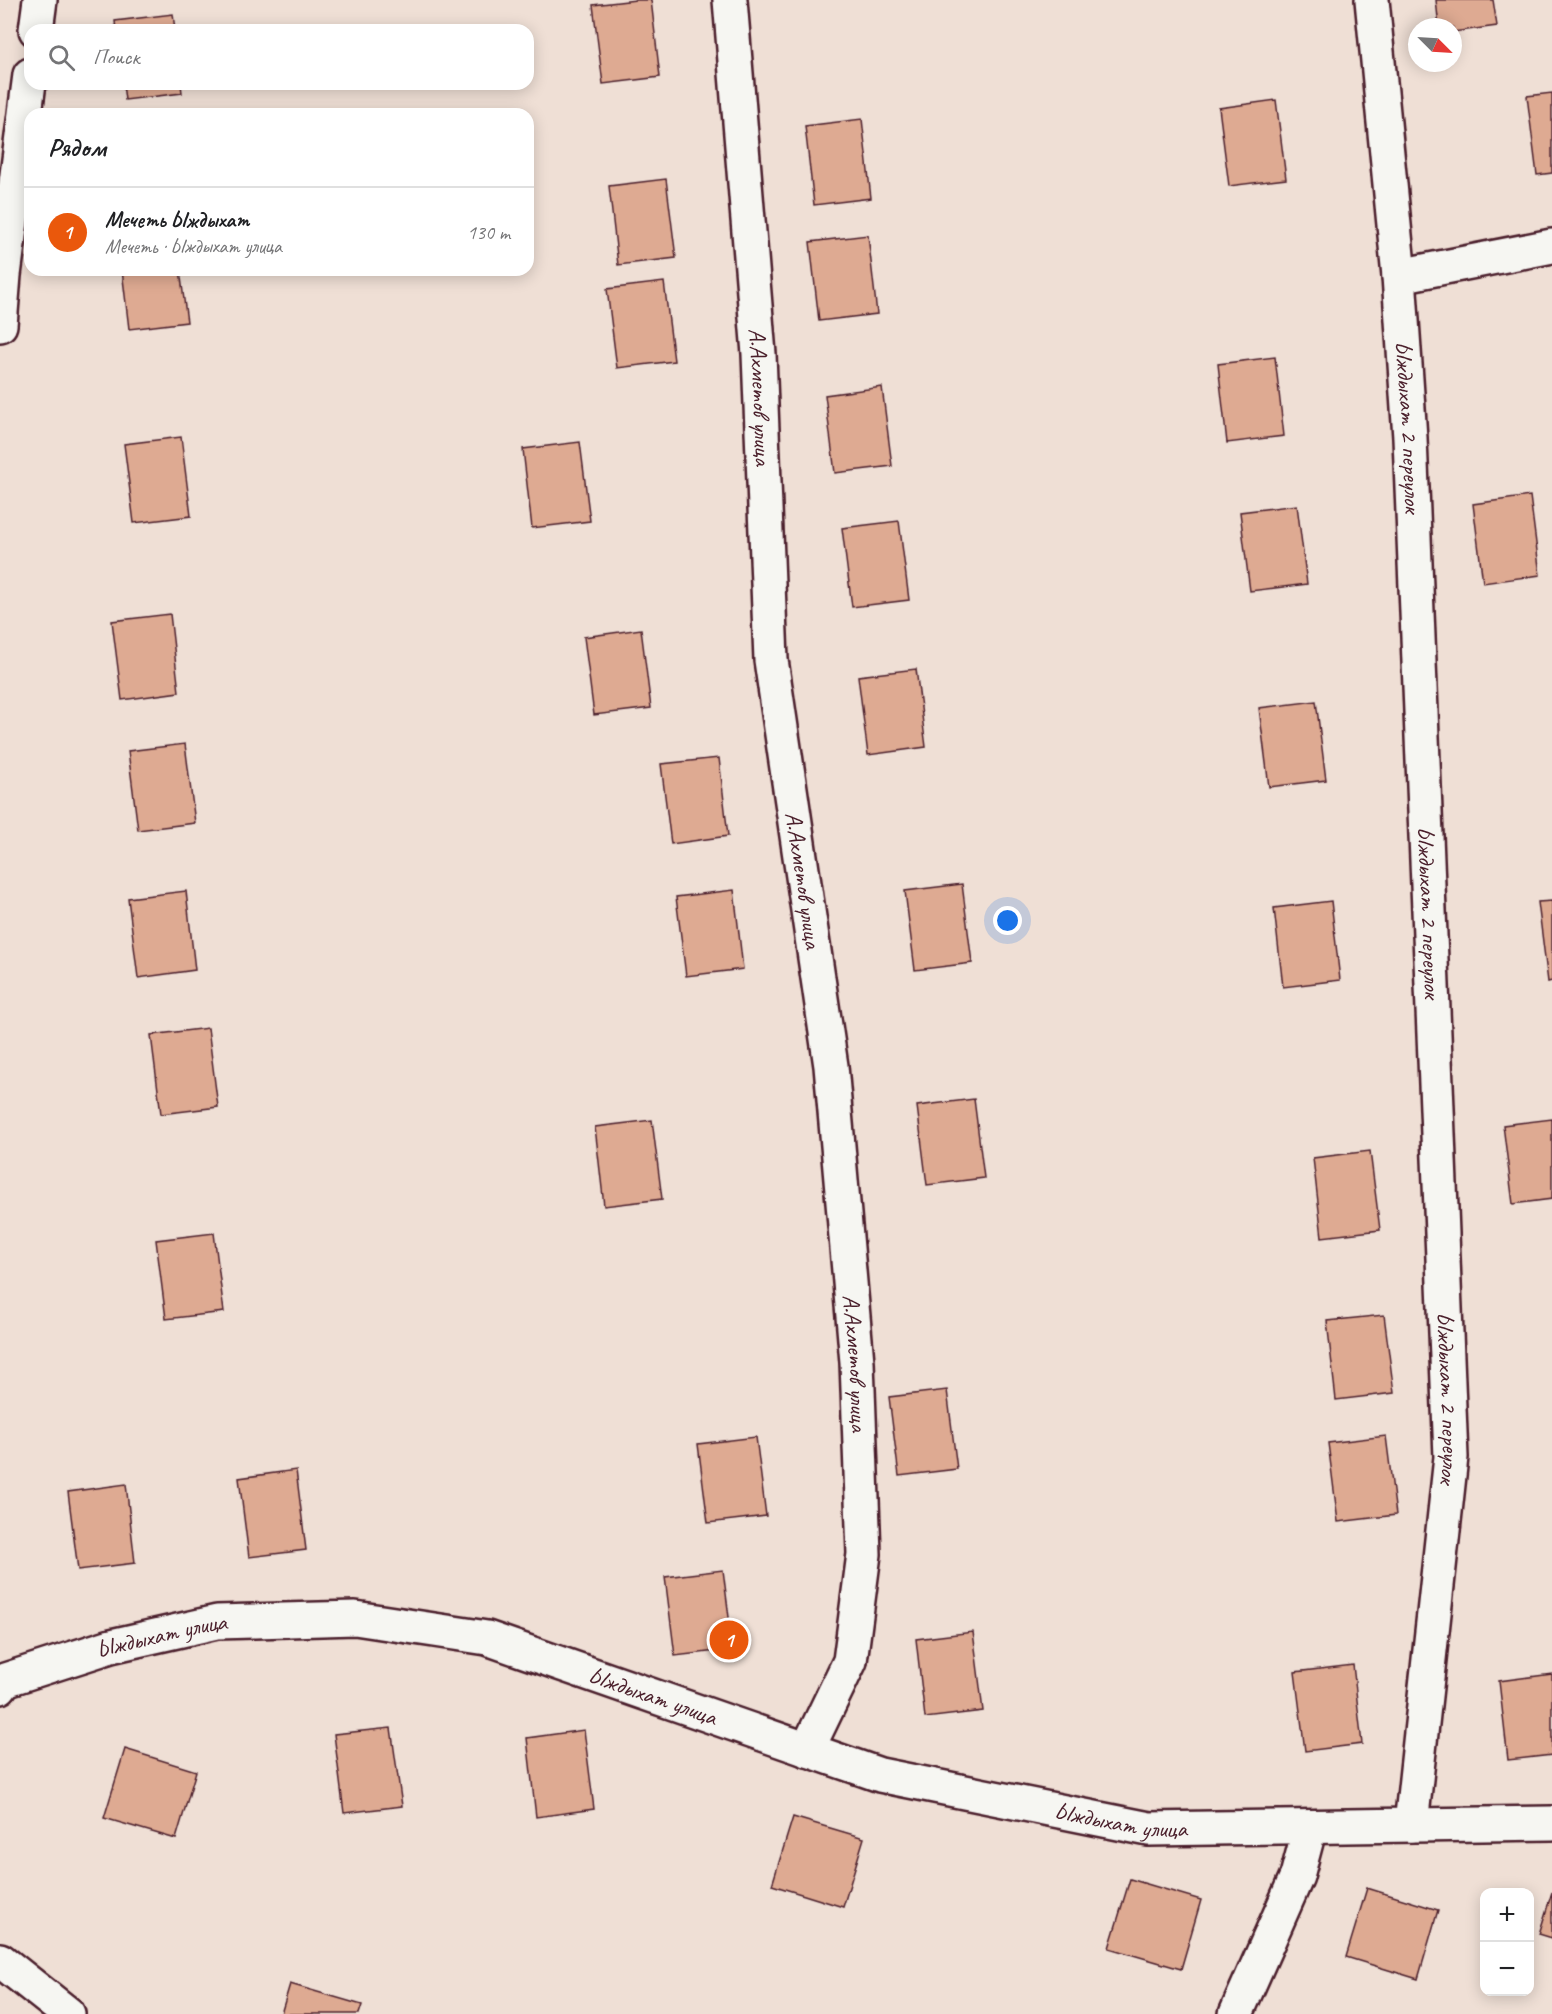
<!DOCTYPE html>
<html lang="ru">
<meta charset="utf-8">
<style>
body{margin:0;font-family:Caveat,sans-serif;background:#f2f2f2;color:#202124}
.controls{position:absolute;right:18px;bottom:18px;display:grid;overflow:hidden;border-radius:12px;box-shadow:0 3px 15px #0003}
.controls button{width:54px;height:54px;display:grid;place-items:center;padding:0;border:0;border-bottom:2px solid #e0e0e0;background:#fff;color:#202124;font:30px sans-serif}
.compass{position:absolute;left:1408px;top:18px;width:54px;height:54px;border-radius:50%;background:#fff;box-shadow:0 3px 15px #0003;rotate:114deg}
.you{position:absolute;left:1008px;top:921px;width:21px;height:21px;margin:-15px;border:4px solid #fff;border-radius:50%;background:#1a73e8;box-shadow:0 0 0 9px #1a73e833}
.badge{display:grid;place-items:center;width:39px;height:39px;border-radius:50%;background:#ea580c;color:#fff;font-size:20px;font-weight:700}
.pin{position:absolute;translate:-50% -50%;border:3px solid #fff;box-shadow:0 2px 6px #0006}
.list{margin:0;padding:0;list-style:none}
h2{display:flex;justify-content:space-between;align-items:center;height:78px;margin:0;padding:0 24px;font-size:26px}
h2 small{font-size:20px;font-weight:400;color:#757577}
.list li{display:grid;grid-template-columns:39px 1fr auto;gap:18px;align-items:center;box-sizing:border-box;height:90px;padding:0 24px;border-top:2px solid #e0e0e0}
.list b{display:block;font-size:22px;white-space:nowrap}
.list p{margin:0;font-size:20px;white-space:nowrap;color:#757577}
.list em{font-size:20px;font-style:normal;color:#757577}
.icon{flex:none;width:33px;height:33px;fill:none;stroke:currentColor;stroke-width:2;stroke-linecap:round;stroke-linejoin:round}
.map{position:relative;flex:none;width:1552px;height:2014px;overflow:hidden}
.search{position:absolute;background:#fff;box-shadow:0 3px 15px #0003;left:24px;top:24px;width:510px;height:66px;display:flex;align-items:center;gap:15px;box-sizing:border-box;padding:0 21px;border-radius:18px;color:#757577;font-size:22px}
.panel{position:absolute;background:#fff;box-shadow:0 3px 15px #0003;left:24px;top:108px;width:510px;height:168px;border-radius:18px}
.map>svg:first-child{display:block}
.building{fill:#deaa92;stroke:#4a1f2b;stroke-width:1.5}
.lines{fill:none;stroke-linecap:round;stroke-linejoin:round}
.minor-casing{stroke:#4a1f2b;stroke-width:38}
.minor{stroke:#f6f6f2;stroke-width:33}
.labels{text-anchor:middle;stroke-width:4.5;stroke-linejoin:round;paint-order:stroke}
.street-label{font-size:24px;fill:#4a1f2b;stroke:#f6f6f2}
</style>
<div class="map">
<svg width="1552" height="2014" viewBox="0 0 1552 2014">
<rect width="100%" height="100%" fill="#efdfd5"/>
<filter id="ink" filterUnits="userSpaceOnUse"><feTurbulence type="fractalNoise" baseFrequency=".0167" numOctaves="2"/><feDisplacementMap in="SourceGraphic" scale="12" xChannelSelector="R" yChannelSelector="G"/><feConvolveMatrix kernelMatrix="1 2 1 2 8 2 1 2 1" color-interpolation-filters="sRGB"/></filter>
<g filter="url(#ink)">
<g class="building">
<path d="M636,0H651L660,77L603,84L593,5Z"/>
<path d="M1436,0H1493L1497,26L1453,32V27H1439Z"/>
<path d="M173,14L175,30H116L115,21Z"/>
<path d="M123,84H181L182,93L125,100Z"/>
<path d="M1552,93V173L1537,175L1527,96Z"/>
<path d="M1276,100L1286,179L1229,186L1219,108Z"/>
<path d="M862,119L871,198L814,205L805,126Z"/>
<path d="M666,179L676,258L618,265L609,186Z"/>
<path d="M868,235L877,314L819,321L810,242Z"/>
<path d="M122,270H180L187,322L129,329Z"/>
<path d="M664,282L674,361L617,368L607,289Z"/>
<path d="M1275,357L1284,436L1227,443L1218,364Z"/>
<path d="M882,387L892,466L835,473L825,395Z"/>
<path d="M181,437L191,516L134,523L124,444Z"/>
<path d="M580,442L590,521L532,528L523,449Z"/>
<path d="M1530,496L1540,575L1483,583L1473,504Z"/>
<path d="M1297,505L1307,584L1250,591L1240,512Z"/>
<path d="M899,521L909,600L852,607L842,528Z"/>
<path d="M170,614L179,692L122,700L112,621Z"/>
<path d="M641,629L651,708L594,715L584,637Z"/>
<path d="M916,669L926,747L868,755L858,676Z"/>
<path d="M1316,701L1326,780L1269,787L1259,708Z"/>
<path d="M185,744L195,823L138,830L128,751Z"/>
<path d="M719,758L728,836L671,844L661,764Z"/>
<path d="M962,884L972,963L915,970L905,891Z"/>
<path d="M734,890L743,969L686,976L676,897Z"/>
<path d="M186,891L195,970L138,978L128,898Z"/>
<path d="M1331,901L1340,980L1283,987L1274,908Z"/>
<path d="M1552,901V981L1548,982L1538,902Z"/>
<path d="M208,1028L218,1107L161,1114L151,1035Z"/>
<path d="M974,1099L984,1178L927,1185L917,1106Z"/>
<path d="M1552,1119V1199L1513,1204L1503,1125Z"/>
<path d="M652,1120L662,1199L604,1206L595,1127Z"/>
<path d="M1370,1151L1380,1230L1322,1237L1313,1158Z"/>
<path d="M214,1233L224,1312L166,1319L156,1240Z"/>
<path d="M1384,1315L1394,1393L1336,1400L1327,1321Z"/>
<path d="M947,1390L957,1469L899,1476L889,1397Z"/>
<path d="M1386,1436L1396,1515L1338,1522L1328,1443Z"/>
<path d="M756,1437L766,1516L708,1523L698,1444Z"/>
<path d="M296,1470L306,1550L249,1557L239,1478Z"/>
<path d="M126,1484L135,1563L78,1570L68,1492Z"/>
<path d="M723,1570L733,1649L675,1656L665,1577Z"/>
<path d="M973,1632L983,1711L925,1718L916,1639Z"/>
<path d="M1353,1665L1362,1744L1305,1751L1295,1672Z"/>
<path d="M1552,1674V1755L1508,1760L1499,1681Z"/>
<path d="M391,1728L402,1806L344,1813L334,1734Z"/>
<path d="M584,1730L594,1809L536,1817L527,1738Z"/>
<path d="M125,1749L196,1771L176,1839L104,1818Z"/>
<path d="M793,1817L864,1838L843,1907L772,1885Z"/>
<path d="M1130,1879L1201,1900L1181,1969L1109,1948Z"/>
<path d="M1367,1888L1438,1910L1418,1979L1346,1957Z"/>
<path d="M1552,1892V1938L1539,1934Z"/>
<path d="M290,1984L362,2005L359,2014H281Z"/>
</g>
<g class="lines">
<g class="minor-casing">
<g id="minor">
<path id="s1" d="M730,0L759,354L771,660L831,1066L857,1362L864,1554L850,1661L807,1750"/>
<path id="s2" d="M1372,0L1399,276L1410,438L1451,1457L1411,1825"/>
<path d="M36,30L40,0"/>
<path d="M1399,276L1552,246"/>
<path d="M0,325L4,275L30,75"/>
<path id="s3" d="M0,1687L5,1680L111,1646L217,1622L355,1618L487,1638L880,1775L1149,1829L1552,1823"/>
<path d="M0,1960L68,2014"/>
<path d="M1236,2014L1297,1876L1310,1827"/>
</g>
</g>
<use href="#minor" class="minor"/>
</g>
</g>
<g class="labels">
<g class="street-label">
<text dy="8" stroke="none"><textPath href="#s1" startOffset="398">А.Ахметов улица</textPath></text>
<text dy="8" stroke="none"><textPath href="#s2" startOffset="429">Ыждыхат 2 переулок</textPath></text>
<text dy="8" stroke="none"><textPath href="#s1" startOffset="884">А.Ахметов улица</textPath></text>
<text dy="8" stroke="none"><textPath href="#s2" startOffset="915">Ыждыхат 2 переулок</textPath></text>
<text dy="8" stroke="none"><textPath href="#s1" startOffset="1370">А.Ахметов улица</textPath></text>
<text dy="8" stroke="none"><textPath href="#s2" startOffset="1401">Ыждыхат 2 переулок</textPath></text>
<text dy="8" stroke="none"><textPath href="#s3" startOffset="172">Ыждыхат улица</textPath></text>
<text dy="8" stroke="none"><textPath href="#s3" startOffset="676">Ыждыхат улица</textPath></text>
<text dy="8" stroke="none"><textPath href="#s3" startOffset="1162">Ыждыхат улица</textPath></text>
</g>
</g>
</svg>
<div class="controls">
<button>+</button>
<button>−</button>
</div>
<svg class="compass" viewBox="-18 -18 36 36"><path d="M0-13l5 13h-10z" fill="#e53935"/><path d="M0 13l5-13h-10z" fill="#757577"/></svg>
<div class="you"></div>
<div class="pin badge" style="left:729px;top:1640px">1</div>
<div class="search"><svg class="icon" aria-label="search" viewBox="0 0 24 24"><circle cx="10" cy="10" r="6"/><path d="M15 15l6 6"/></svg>Поиск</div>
<section class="panel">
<h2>Рядом<small></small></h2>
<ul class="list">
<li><span class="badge">1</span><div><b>Мечеть Ыждыхат</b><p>Мечеть · Ыждыхат улица</p></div><em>130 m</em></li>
</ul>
</section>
</div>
